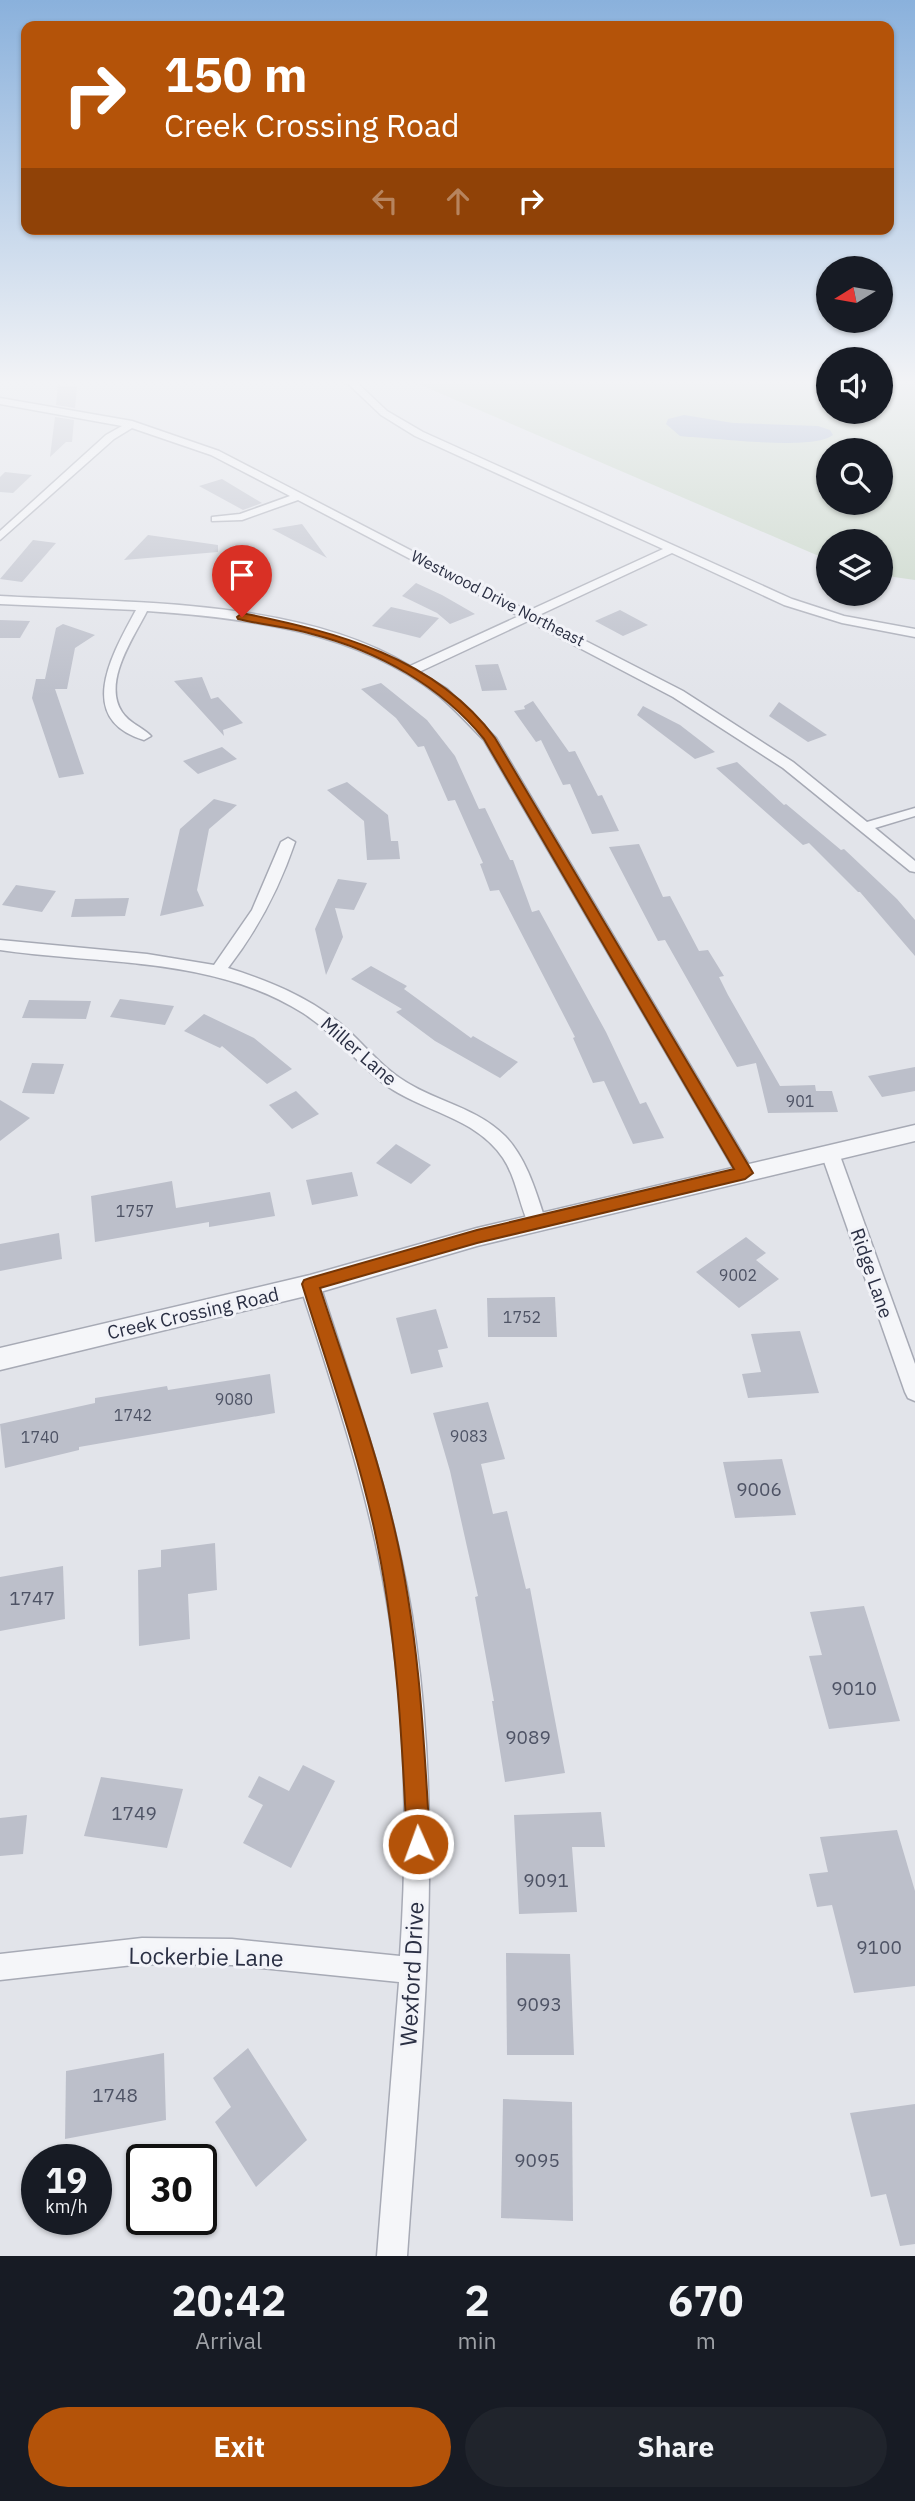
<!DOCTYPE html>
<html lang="en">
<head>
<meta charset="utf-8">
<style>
  :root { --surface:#171b24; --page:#20242c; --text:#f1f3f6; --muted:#9ea1a6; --accent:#b45309 }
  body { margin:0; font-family:"IBM Plex Sans",sans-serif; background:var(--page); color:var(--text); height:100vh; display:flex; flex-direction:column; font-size:26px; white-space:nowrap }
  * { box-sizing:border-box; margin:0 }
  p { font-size:23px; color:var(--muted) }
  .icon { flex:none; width:38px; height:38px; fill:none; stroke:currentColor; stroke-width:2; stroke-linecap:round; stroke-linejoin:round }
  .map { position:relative; height:2256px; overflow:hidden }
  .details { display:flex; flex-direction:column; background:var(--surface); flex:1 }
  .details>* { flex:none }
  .banner { position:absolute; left:21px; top:21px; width:873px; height:214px; border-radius:14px; box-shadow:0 2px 5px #0004; background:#b45309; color:#fff; overflow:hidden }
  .needle { width:46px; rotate:259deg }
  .tools { position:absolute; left:816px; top:256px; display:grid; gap:14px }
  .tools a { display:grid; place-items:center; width:77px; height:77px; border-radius:50%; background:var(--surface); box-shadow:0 2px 5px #0004; font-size:35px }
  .speed { position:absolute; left:21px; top:2144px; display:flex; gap:14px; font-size:35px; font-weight:700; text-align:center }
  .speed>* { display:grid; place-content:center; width:91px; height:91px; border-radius:50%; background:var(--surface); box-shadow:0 2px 5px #0004; line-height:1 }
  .speed small { font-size:18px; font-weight:400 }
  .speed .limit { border:4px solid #111; border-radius:10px; background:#fff; color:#111 }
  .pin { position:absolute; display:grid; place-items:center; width:60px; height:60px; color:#fff; margin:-72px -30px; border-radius:50% 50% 50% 0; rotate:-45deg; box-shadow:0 0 7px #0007 }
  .pin .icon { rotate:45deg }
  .me { position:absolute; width:77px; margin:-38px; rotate:358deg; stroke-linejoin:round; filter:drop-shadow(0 0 5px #0008) }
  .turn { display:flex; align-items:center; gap:24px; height:147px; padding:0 28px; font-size:32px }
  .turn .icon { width:91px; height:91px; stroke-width:2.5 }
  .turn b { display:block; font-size:49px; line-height:60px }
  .lanes { display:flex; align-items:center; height:66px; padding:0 28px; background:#0003; justify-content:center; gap:35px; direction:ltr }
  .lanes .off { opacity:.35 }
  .eta { display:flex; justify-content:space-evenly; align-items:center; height:119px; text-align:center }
  .eta b { font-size:42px; font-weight:800; line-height:49px }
  .action { display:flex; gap:14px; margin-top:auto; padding:14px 28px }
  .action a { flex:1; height:80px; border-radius:42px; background:var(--accent); color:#fff; font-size:28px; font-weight:800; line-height:80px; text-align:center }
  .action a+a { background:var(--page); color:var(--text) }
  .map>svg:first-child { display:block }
  .green { fill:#c5d4c3; fill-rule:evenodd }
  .water { fill:#9dadca }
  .building { fill:#bcbfca }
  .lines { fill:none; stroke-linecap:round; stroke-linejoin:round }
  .minor-casing { stroke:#a7aab5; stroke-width:3 }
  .tertiary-casing { stroke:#a7aab5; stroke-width:3 }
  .minor { fill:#f5f6f9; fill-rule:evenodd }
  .tertiary { fill:#f5f6f9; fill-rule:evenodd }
  .route { fill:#b45309; stroke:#753606; stroke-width:2 }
  .labels { text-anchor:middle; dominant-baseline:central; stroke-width:6; stroke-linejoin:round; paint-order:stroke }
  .far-street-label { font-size:16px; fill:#2a2f43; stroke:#f2f3f8 }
  .number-label { font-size:16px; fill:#4e5365 }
  .street-label { font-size:19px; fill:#2a2f43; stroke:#f2f3f8 }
  .near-number-label { font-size:19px; fill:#4e5365 }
  .near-street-label { font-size:23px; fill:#2a2f43; stroke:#f2f3f8 }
</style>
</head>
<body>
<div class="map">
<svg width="915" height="2256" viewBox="0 0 915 2256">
  <rect width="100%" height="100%" fill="#e2e4ea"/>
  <!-- green -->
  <path class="green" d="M407 379H828V411H880V379H915V580L880 575V541H828V560ZM828 450H880V502H828Z"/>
  <!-- water -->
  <path class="water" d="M684 415 733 423 818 426 830 430 833 435C813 451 717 438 689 437L680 436 666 424 668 419Z"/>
  <!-- building -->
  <g class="building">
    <polygon points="58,385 77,387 75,408 56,405"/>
    <polygon points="55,417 74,420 72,442 66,442 50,457"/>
    <polygon points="5,472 32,475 13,493 0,492 0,477"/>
    <polygon points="222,479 262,503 243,510 199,486"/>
    <polygon points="302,524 327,558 272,529"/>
    <polygon points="148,535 218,545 218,552 124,560"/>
    <polygon points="33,540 56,543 22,582 0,579"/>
    <polygon points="416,583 442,595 475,614 450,624 437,613 402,596"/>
    <polygon points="391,607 439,618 420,638 372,626"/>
    <polygon points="620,610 648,625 623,636 595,621"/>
    <polygon points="0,620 30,621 20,638 0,638"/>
    <polygon points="63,624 95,635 75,648 67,689 55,689 84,774 59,778 32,698 36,679 45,679 56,628"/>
    <polygon points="498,664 507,690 482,691 475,665"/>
    <polygon points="202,677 211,699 218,697 243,723 223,730 224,736 174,681"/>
    <polygon points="381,683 427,720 455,756 479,809 485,808 510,860 513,860 532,912 539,910 606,1032 640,1104 646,1102 664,1138 633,1144 604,1081 593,1083 573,1038 575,1037 499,890 490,891 480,864 483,863 455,800 448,801 424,746 418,747 396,718 361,689"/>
    <polygon points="533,701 569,752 575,751 598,796 602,795 619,831 592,834 570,784 563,785 541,740 536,742 514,711 525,709 524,706"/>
    <polygon points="779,702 827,735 808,742 769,716"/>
    <polygon points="643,706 680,725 715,752 695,759 637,715"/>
    <polygon points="222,747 237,759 198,774 183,761"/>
    <polygon points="737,762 784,805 786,804 841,850 844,849 897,899 915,920 915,956 860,892 858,892 809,843 803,845 716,768"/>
    <polygon points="347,782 388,815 391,841 398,841 400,859 367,860 364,821 327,790"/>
    <polygon points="214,799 237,805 209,829 197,890 204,906 160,916 180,829"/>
    <polygon points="639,844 663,897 670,896 699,951 708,950 724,976 719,977 728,995 780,1086 815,1085 816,1091 832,1091 838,1112 768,1113 756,1063 737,1067 665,940 658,941 609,847"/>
    <polygon points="338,879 367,883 354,910 335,908 343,937 326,975 315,929"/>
    <polygon points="16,885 56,891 42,912 2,905"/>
    <polygon points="129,898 125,916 71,917 75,899"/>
    <polygon points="371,966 407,986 404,989 471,1038 473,1036 518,1062 500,1078 435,1041 396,1012 402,1009 351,979"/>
    <polygon points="120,999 174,1006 165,1025 110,1017"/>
    <polygon points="29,1000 91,1001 86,1019 22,1018"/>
    <polygon points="204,1014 254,1038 292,1069 267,1084 222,1046 220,1048 184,1031"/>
    <polygon points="32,1063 64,1064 54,1094 22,1093"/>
    <polygon points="915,1067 915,1091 882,1097 868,1076"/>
    <polygon points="296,1091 319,1114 292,1129 269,1105"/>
    <polygon points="0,1100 30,1118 0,1141"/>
    <polygon points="396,1144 431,1165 411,1184 376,1163"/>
    <polygon points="352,1172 358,1196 312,1205 306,1180"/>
    <polygon points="172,1181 176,1208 270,1192 275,1216 209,1227 209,1222 95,1242 91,1196"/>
    <polygon points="59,1233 62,1259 0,1271 0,1244"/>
    <polygon points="746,1237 766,1253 756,1260 779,1279 739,1308 696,1272"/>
    <polygon points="555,1297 557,1337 488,1337 487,1298"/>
    <polygon points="436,1309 448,1348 438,1350 443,1367 411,1374 396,1318"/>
    <polygon points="800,1331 819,1393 748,1398 742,1374 761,1372 751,1334"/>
    <polygon points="270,1374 275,1413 79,1447 79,1450 5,1468 0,1424 95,1403 95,1398 167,1386 168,1390"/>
    <polygon points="488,1402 505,1459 481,1464 493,1514 507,1511 526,1589 530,1588 565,1773 505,1782 492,1701 494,1701 475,1597 478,1596 450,1471 433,1413"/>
    <polygon points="782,1459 796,1515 735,1518 723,1462"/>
    <polygon points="215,1543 217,1590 188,1594 190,1639 139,1646 138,1570 161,1567 161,1550"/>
    <polygon points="63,1566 65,1619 0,1631 0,1577"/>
    <polygon points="864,1606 900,1721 829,1729 809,1656 822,1655 810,1612"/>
    <polygon points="303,1765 335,1781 291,1868 243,1843 263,1805 248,1797 259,1776 289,1791"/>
    <polygon points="101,1777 183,1789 167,1848 84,1836"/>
    <polygon points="601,1812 605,1847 572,1847 577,1912 519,1914 514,1815"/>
    <polygon points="27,1815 23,1854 0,1856 0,1818"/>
    <polygon points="897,1830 915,1891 915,1986 854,1993 832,1905 817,1907 809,1874 828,1872 820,1837"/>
    <polygon points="506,1953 570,1954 574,2055 507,2055"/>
    <polygon points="248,2048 307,2140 256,2187 215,2122 231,2107 213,2078"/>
    <polygon points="164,2053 166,2120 65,2139 66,2071"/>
    <polygon points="503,2099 572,2102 573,2221 501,2218"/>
    <polygon points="915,2104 915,2244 900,2246 886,2194 871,2197 850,2113"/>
  </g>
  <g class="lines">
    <!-- minor casing -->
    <g class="minor-casing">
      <g id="minor">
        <path d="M343 379H353L387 411 423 432 792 599 844 616 915 629V637L842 623 784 605 672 553 537 616 683 691 793 762 867 822 915 808V816L875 828 915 861V872L910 871 783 768 673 697 528 621 419 672 447 689 496 738 751 1168 754 1173 751 1178H739L484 740C469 725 454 708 438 695 356 631 247 618 147 611 134 637 102 682 122 712 129 723 142 727 151 736L144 740C73 719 114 651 136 610L0 604V596C127 603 299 598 410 666L519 616 298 500 242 520 212 521V517L240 514 290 496 211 455 132 428 114 439 0 540V531L106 435 122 426 0 404V398L132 421 219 451 528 611 663 549 415 436 381 415Z"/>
        <path d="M288 838 295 842C279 889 258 929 228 968 269 981 309 997 342 1025 364 1044 381 1067 406 1082 438 1102 477 1108 505 1136 527 1159 536 1192 546 1222L544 1227H530C519 1205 517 1179 503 1158 475 1116 421 1112 383 1083 355 1061 334 1033 303 1013 212 956 102 965 0 950V940L147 954 214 965 252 910 281 842Z"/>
        <polygon points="830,1147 836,1148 839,1153 915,1364 915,1401 908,1398 905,1392 821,1153 824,1148"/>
        <path d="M310 1277 317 1280 320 1285C358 1402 400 1520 416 1643 444 1846 421 2052 407 2256H377L399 1982 232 1965 142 1964 0 1980V1954L142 1938 232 1939 400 1956C408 1837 407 1714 386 1596 368 1490 333 1387 300 1285L303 1280Z"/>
      </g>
    </g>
    <!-- tertiary casing -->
    <g class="tertiary-casing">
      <polygon id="tertiary" points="915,1125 915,1141 477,1246 310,1295 0,1370 0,1348 310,1275 477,1228"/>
    </g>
    <!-- minor -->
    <use href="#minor" class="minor"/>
    <!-- tertiary -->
    <use href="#tertiary" class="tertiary"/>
  </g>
  <!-- sky -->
  <linearGradient id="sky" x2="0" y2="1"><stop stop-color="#8ab1dc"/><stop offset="0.55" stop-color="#f2f3f6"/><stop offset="1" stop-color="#f2f3f6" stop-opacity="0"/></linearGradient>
  <rect width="915" height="695" fill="url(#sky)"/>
  <!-- route -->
  <path class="route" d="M242 613C336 632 435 657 495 738L753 1173 745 1179 477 1243 320 1288C346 1368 375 1446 394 1527 419 1632 424 1737 430 1844L426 1852 418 1855 410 1852 407 1844C402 1738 397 1633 374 1528 356 1446 327 1365 302 1284L304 1280 310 1278 477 1230 734 1169 484 739C441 686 378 651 312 634 288 627 263 625 238 619L237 617Z"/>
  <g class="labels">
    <!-- far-street labels -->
    <g class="far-street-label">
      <text transform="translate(498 598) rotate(27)">Westwood Drive Northeast</text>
    </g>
    <!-- number labels -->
    <g class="number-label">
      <text x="800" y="1101">901</text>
      <text x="135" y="1211">1757</text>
      <text x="738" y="1275">9002</text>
      <text x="522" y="1317">1752</text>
      <text x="234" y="1399">9080</text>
      <text x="133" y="1415">1742</text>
      <text x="469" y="1436">9083</text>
      <text x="40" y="1437">1740</text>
    </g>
    <!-- street labels -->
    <g class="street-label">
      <text transform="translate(359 1051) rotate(41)">Miller Lane</text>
      <text transform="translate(872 1273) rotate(71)">Ridge Lane</text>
      <text transform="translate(193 1313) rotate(-13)">Creek Crossing Road</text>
    </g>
    <!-- near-number labels -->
    <g class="near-number-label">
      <text x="759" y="1489">9006</text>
      <text x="32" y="1598">1747</text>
      <text x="854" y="1688">9010</text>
      <text x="528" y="1737">9089</text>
      <text x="134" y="1813">1749</text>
      <text x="546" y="1880">9091</text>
      <text x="879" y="1947">9100</text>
      <text x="539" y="2004">9093</text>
      <text x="115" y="2095">1748</text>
      <text x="537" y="2160">9095</text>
    </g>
    <!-- near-street labels -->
    <g class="near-street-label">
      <text transform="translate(206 1956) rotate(1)">Lockerbie Lane</text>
      <text transform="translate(411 1974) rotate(-87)">Wexford Drive</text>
    </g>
  </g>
</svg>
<div class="tools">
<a><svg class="needle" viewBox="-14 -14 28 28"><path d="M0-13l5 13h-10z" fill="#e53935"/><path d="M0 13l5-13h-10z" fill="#9ea1a6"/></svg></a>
<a><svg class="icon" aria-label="sound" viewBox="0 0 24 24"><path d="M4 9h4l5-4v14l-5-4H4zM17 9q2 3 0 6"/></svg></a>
<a><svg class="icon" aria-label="search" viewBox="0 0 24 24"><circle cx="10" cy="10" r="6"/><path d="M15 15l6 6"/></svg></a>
<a><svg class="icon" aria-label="layers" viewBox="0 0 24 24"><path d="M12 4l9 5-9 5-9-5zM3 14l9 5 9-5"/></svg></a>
</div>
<div class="speed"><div>19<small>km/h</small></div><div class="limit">30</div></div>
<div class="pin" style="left:242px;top:617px;background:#d93025"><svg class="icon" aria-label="arrive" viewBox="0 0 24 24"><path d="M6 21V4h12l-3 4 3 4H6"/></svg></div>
<svg class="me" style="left:418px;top:1844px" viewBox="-20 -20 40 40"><circle r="17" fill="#b45309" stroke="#fff" stroke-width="3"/><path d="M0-11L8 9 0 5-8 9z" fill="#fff"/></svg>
<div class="banner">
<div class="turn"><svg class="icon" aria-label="right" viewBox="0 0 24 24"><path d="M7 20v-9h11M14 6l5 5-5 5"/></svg><div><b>150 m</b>Creek Crossing Road</div></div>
<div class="lanes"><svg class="icon off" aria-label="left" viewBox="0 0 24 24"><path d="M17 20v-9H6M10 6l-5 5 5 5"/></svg><svg class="icon off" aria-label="ahead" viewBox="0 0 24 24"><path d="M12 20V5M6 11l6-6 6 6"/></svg><svg class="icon" aria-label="right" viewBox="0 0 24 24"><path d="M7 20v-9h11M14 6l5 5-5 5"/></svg></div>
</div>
</div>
<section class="details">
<div class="eta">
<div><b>20:42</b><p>Arrival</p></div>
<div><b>2</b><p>min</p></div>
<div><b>670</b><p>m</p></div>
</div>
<div class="action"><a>Exit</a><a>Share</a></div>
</section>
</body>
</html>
